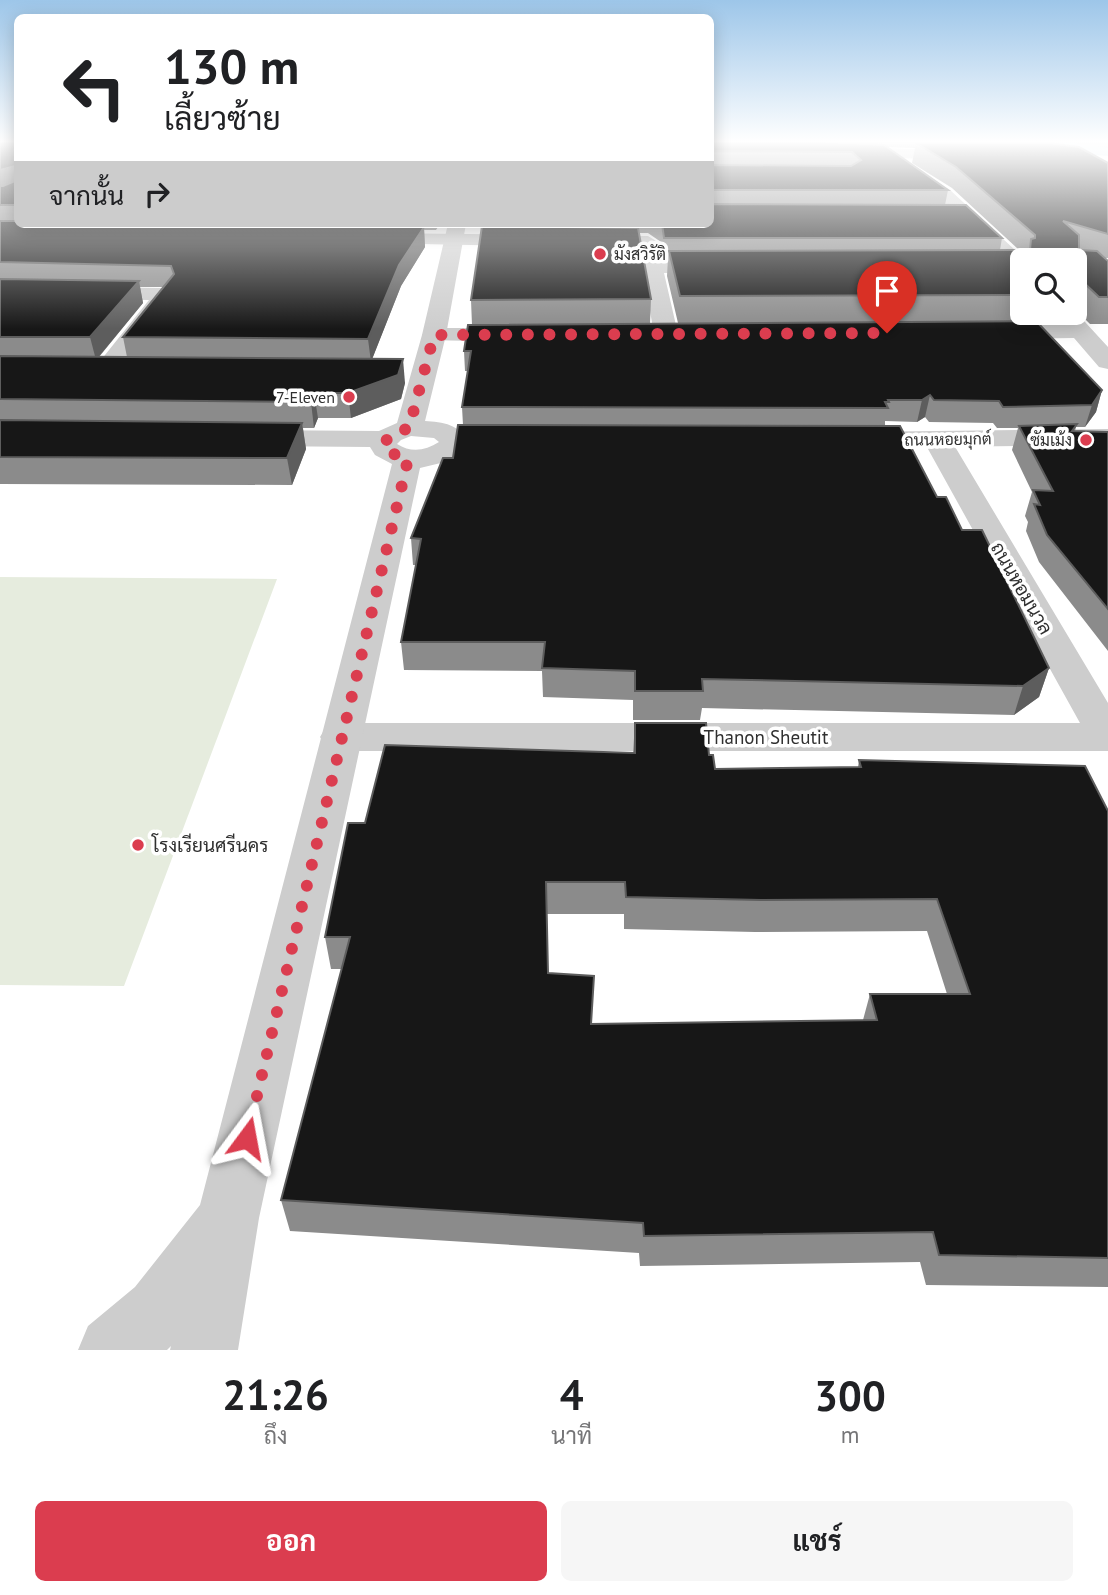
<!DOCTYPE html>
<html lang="th">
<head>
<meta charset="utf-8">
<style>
  :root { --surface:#fff; --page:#f6f6f6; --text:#202124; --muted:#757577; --accent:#db3d4f }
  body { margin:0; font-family:"PT Sans",Sarabun,sans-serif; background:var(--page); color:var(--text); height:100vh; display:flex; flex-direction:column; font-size:26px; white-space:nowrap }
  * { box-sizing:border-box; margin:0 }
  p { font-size:23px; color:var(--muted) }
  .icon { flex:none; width:38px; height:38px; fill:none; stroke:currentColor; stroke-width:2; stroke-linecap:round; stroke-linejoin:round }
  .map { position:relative; height:1350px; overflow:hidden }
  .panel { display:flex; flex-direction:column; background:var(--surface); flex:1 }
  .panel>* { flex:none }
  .banner { position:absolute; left:14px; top:14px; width:700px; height:214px; border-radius:10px; box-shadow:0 4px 18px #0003; background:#fff; color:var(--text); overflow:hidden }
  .controls { position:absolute; left:1010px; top:248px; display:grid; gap:14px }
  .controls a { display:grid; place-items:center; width:77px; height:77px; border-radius:10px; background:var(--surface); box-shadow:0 4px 18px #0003; font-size:35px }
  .pin { position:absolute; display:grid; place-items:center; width:60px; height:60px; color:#fff; margin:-72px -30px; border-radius:50% 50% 50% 0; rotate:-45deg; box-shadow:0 0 7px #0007 }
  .pin .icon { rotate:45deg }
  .me { position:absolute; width:77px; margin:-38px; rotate:13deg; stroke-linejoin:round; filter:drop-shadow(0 0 5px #0008) }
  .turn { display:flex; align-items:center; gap:24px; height:147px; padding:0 35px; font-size:32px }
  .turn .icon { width:91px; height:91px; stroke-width:2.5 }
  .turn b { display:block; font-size:49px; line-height:60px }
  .then { display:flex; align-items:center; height:66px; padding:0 35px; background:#0003; gap:14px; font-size:26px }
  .eta { display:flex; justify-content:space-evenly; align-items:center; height:119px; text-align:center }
  .eta b { font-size:42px; font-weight:700; line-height:49px }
  .button { display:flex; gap:14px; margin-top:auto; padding:14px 35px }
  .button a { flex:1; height:80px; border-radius:10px; background:var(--accent); color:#fff; font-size:28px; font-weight:700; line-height:80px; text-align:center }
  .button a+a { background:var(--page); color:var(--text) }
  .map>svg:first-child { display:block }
  .green { fill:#e6ecde }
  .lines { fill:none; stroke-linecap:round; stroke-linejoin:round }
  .canal { fill:#cce0ea; fill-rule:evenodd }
  .minor { fill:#cdcdcd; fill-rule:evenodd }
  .tertiary { fill:#cdcdcd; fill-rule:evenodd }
  .wall { fill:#8b8b8b; fill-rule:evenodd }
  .shaded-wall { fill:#5d5d5d }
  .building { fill:#171717; stroke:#5d5d5d; stroke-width:2; fill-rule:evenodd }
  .route { stroke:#db3d4f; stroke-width:12; stroke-dasharray:0 21.6 }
  .poi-dot { fill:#db3d4f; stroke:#fff; stroke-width:2.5 }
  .labels { text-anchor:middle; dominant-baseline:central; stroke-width:7; stroke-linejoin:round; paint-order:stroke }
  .far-poi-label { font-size:16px; fill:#303030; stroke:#fff; text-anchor:end }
  .far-street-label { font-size:16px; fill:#303030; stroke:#fff }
  .street-label { font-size:19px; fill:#303030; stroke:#fff }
  .poi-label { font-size:19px; fill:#303030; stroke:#fff; text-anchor:start }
</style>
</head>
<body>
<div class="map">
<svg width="1108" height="1350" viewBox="0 0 1108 1350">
  <rect width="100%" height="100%" fill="#fff"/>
  <!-- green -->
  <polygon class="green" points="0,577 277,579 124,986 0,985"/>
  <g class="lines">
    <!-- canal -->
    <polygon class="canal" points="962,140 1061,140 1108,144 1108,156 972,146"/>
    <!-- minor -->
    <g class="minor">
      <polygon points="1070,140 1108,140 1108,148 1077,144"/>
      <polygon points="845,147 966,151 974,156 966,161 840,155 837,152"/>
      <polygon points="905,161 950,190 1027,261 1022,261 1022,273 1015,271 938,198 899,169 897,166"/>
      <polygon points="373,233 648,236 658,242 661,261 719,261 726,263 729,267 726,271 719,273 664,273 678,334 674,339 658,339 654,334 639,248 366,243 363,239 366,235"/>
      <polygon points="0,286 165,288 173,289 176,294 114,375 105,377 96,375 93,370 149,300 0,298"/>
      <polygon points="1074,310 1108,347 1108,369 1099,367 1074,338 995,339 987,337 983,332 987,327 995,325 1063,324 1054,313 1074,313"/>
      <polygon points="434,328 518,328 526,330 530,335 526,340 518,342 426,340 422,335 426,330"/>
      <polygon points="937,432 947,434 951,440 1108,703 1108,751 341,751 326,747 320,737 326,727 341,723 1080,723 923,440 927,434"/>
    </g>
    <!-- tertiary -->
    <g class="tertiary">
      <path d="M448 224H466L446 335 425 421C442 422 462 424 467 444L449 461 420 468 259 1218 238 1350H170L171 1346 167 1350H78L88 1326 135 1287 200 1205 392 464 375 455 370 447 251 446 241 444 237 438 241 432 251 430 379 431 397 423 422 335ZM411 436 434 438 439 442C425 451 411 453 397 444L401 440Z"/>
      <polygon points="1108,429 1108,445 853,448 843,446 839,440 843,434 853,432"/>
    </g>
  </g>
  <!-- wall -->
  <g class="wall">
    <path d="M0 140H18V224H440L436 230H424L425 247 401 286 372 359 405 383 401 399 351 418H318L314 428H303L306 449 292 485 0 484ZM140 287H163L123 337 127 357H99L143 303Z"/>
    <path d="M710 140H1044L1043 143 1108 163V258H1105L1108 261V324H1090L1074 308V261H1022V313H1059L1057 321 1036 322 1102 390 1096 412 1085 427H1076L1075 431 1108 432V651L1039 562 1026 531 1028 522 1025 516 1032 492 1012 450 1018 428H997L993 423 929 422 925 417 917 422 885 421V426L962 530 1049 668 1039 697 1014 715 702 708 700 720H633V700L543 697 542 671 404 670 401 642 416 565H413L411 538 453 458 463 425 462 407 468 371H465L464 351 472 325 471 300 485 224H710ZM887 147 915 148 912 163 952 188 1019 250H1000L1002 238 945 205 948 190ZM639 233H648L661 242 663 258H668L667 276 678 323 650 324 651 299Z"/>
    <path d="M635 723 709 755 715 769 858 767 859 760 1108 811V1287L926 1285 920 1262 640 1266 639 1253 290 1231 281 1200 342 969H331L325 937 365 823 633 753ZM547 914H624V929L755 932 927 931 947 994H870L863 1020 592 1024 548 973Z"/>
  </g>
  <!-- shaded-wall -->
  <g class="shaded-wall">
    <polygon points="15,166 18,184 0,189 0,170"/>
    <polygon points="424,227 425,247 401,286 371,362 368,339 399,265"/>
    <polygon points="139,281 143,303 96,360 90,337"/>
    <polygon points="1082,281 1074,306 1074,300 1079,284"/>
    <polygon points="403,359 405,383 401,399 351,418 348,393"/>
    <polygon points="1102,390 1096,412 1085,427 1092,405"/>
    <polygon points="314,393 318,418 314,428 311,402"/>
    <polygon points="930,395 925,417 917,422 922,400"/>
    <polygon points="302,423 306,449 292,485 287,458"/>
    <polygon points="1049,668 1039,697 1014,715 1023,686"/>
  </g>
  <!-- building -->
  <g class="building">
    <polygon points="0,140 18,140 18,205 0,205 0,186 3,186 15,181 15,166 0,170"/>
    <polygon points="710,140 805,140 884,145 948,190 712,190 710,191 710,165 851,166 861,160 852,152 711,151 710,155"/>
    <polygon points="916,143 1050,143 1079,147 1108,163 1108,234 1063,221 1079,235 1079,250 1097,251 1108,261 1108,297 1099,297 1082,281 1079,284 1074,284 1074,261 1022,261 1022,295 680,296 669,251 1030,250 1031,239 1035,238 1035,235 956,167"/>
    <polygon points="710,204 966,205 1002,238 664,238 662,224 710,224"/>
    <polygon points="0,221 18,221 18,224 191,224 424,227 399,265 368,339 123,337 174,274 171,266 0,262"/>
    <polygon points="482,226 638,228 651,299 471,300"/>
    <polygon points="0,279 139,281 90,337 0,337"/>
    <polygon points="1036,321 1102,390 1092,405 1003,407 999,401 934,400 930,395 922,400 888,400 889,402 885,402 888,408 462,407 471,351 464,351 468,325"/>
    <polygon points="0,356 403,359 398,375 348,393 314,393 311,402 0,399"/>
    <polygon points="0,420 302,423 287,458 0,457"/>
    <polygon points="1077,424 1072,431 1108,432 1108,609 1047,535 1034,504 1040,505 1033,490 1053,491 1019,426"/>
    <polygon points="458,425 900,426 937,497 946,497 962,530 982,530 1049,668 1023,686 702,679 703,691 635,691 635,671 542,668 545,642 401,642 421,539 411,538 443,458 453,458"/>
    <path d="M635 723H706L709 755H713L715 769 861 767 859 760 1085 766 1108 811V1258L939 1255 933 1232 644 1236 643 1223 281 1200 350 937H325L348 823H365L385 745 635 753ZM546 882H625L626 897 761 900 937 899 970 994H870L877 1020 591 1024 594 976 548 973Z"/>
  </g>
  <!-- sky -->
  <linearGradient id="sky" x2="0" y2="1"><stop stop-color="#9dc6e9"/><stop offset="0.43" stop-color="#fff"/><stop offset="1" stop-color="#fff" stop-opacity="0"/></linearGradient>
  <rect width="1108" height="329" fill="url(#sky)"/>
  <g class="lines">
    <!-- route -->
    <polyline class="route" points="247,1138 406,468 408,458 390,453 383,444 391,435 409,428 434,335 887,333"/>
  </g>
  <!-- markers -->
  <g class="poi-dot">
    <circle cx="600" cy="254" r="7"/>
    <circle cx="349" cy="397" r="7"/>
    <circle cx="1086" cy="440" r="7"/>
    <circle cx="138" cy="845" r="7"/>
  </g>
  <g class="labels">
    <!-- far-poi labels -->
    <g class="far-poi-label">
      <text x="614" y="254" text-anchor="start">มังสวิรัติ</text>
      <text x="335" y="397">7-Eleven</text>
      <text x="1072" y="440">ซัมเม้ง</text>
    </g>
    <!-- far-street labels -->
    <g class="far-street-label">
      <text transform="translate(948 439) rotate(-1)">ถนนหอยมุกต์</text>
    </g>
    <!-- street labels -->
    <g class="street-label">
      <text transform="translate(1022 588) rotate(60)">ถนนหอมนวล</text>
      <text x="766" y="737">Thanon Sheutit</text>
    </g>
    <!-- poi labels -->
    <g class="poi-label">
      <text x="152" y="845">โรงเรียนศรีนคร</text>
    </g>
  </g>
</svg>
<div class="controls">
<a><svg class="icon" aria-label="search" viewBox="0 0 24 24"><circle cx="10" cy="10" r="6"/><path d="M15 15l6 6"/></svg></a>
</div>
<div class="pin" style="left:887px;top:333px;background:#d93025"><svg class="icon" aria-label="arrive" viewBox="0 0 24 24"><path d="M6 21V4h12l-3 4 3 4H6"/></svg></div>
<svg class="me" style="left:247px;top:1138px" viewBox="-20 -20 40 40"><path d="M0-17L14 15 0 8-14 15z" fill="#db3d4f" stroke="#fff" stroke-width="4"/></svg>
<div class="banner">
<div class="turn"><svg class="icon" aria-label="left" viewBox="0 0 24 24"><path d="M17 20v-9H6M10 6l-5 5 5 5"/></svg><div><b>130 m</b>เลี้ยวซ้าย</div></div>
<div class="then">จากนั้น<svg class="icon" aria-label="right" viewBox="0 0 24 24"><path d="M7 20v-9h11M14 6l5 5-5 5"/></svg></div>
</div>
</div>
<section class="panel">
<div class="eta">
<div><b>21:26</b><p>ถึง</p></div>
<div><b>4</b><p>นาที</p></div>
<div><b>300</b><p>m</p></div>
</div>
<div class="button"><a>ออก</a><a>แชร์</a></div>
</section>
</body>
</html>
